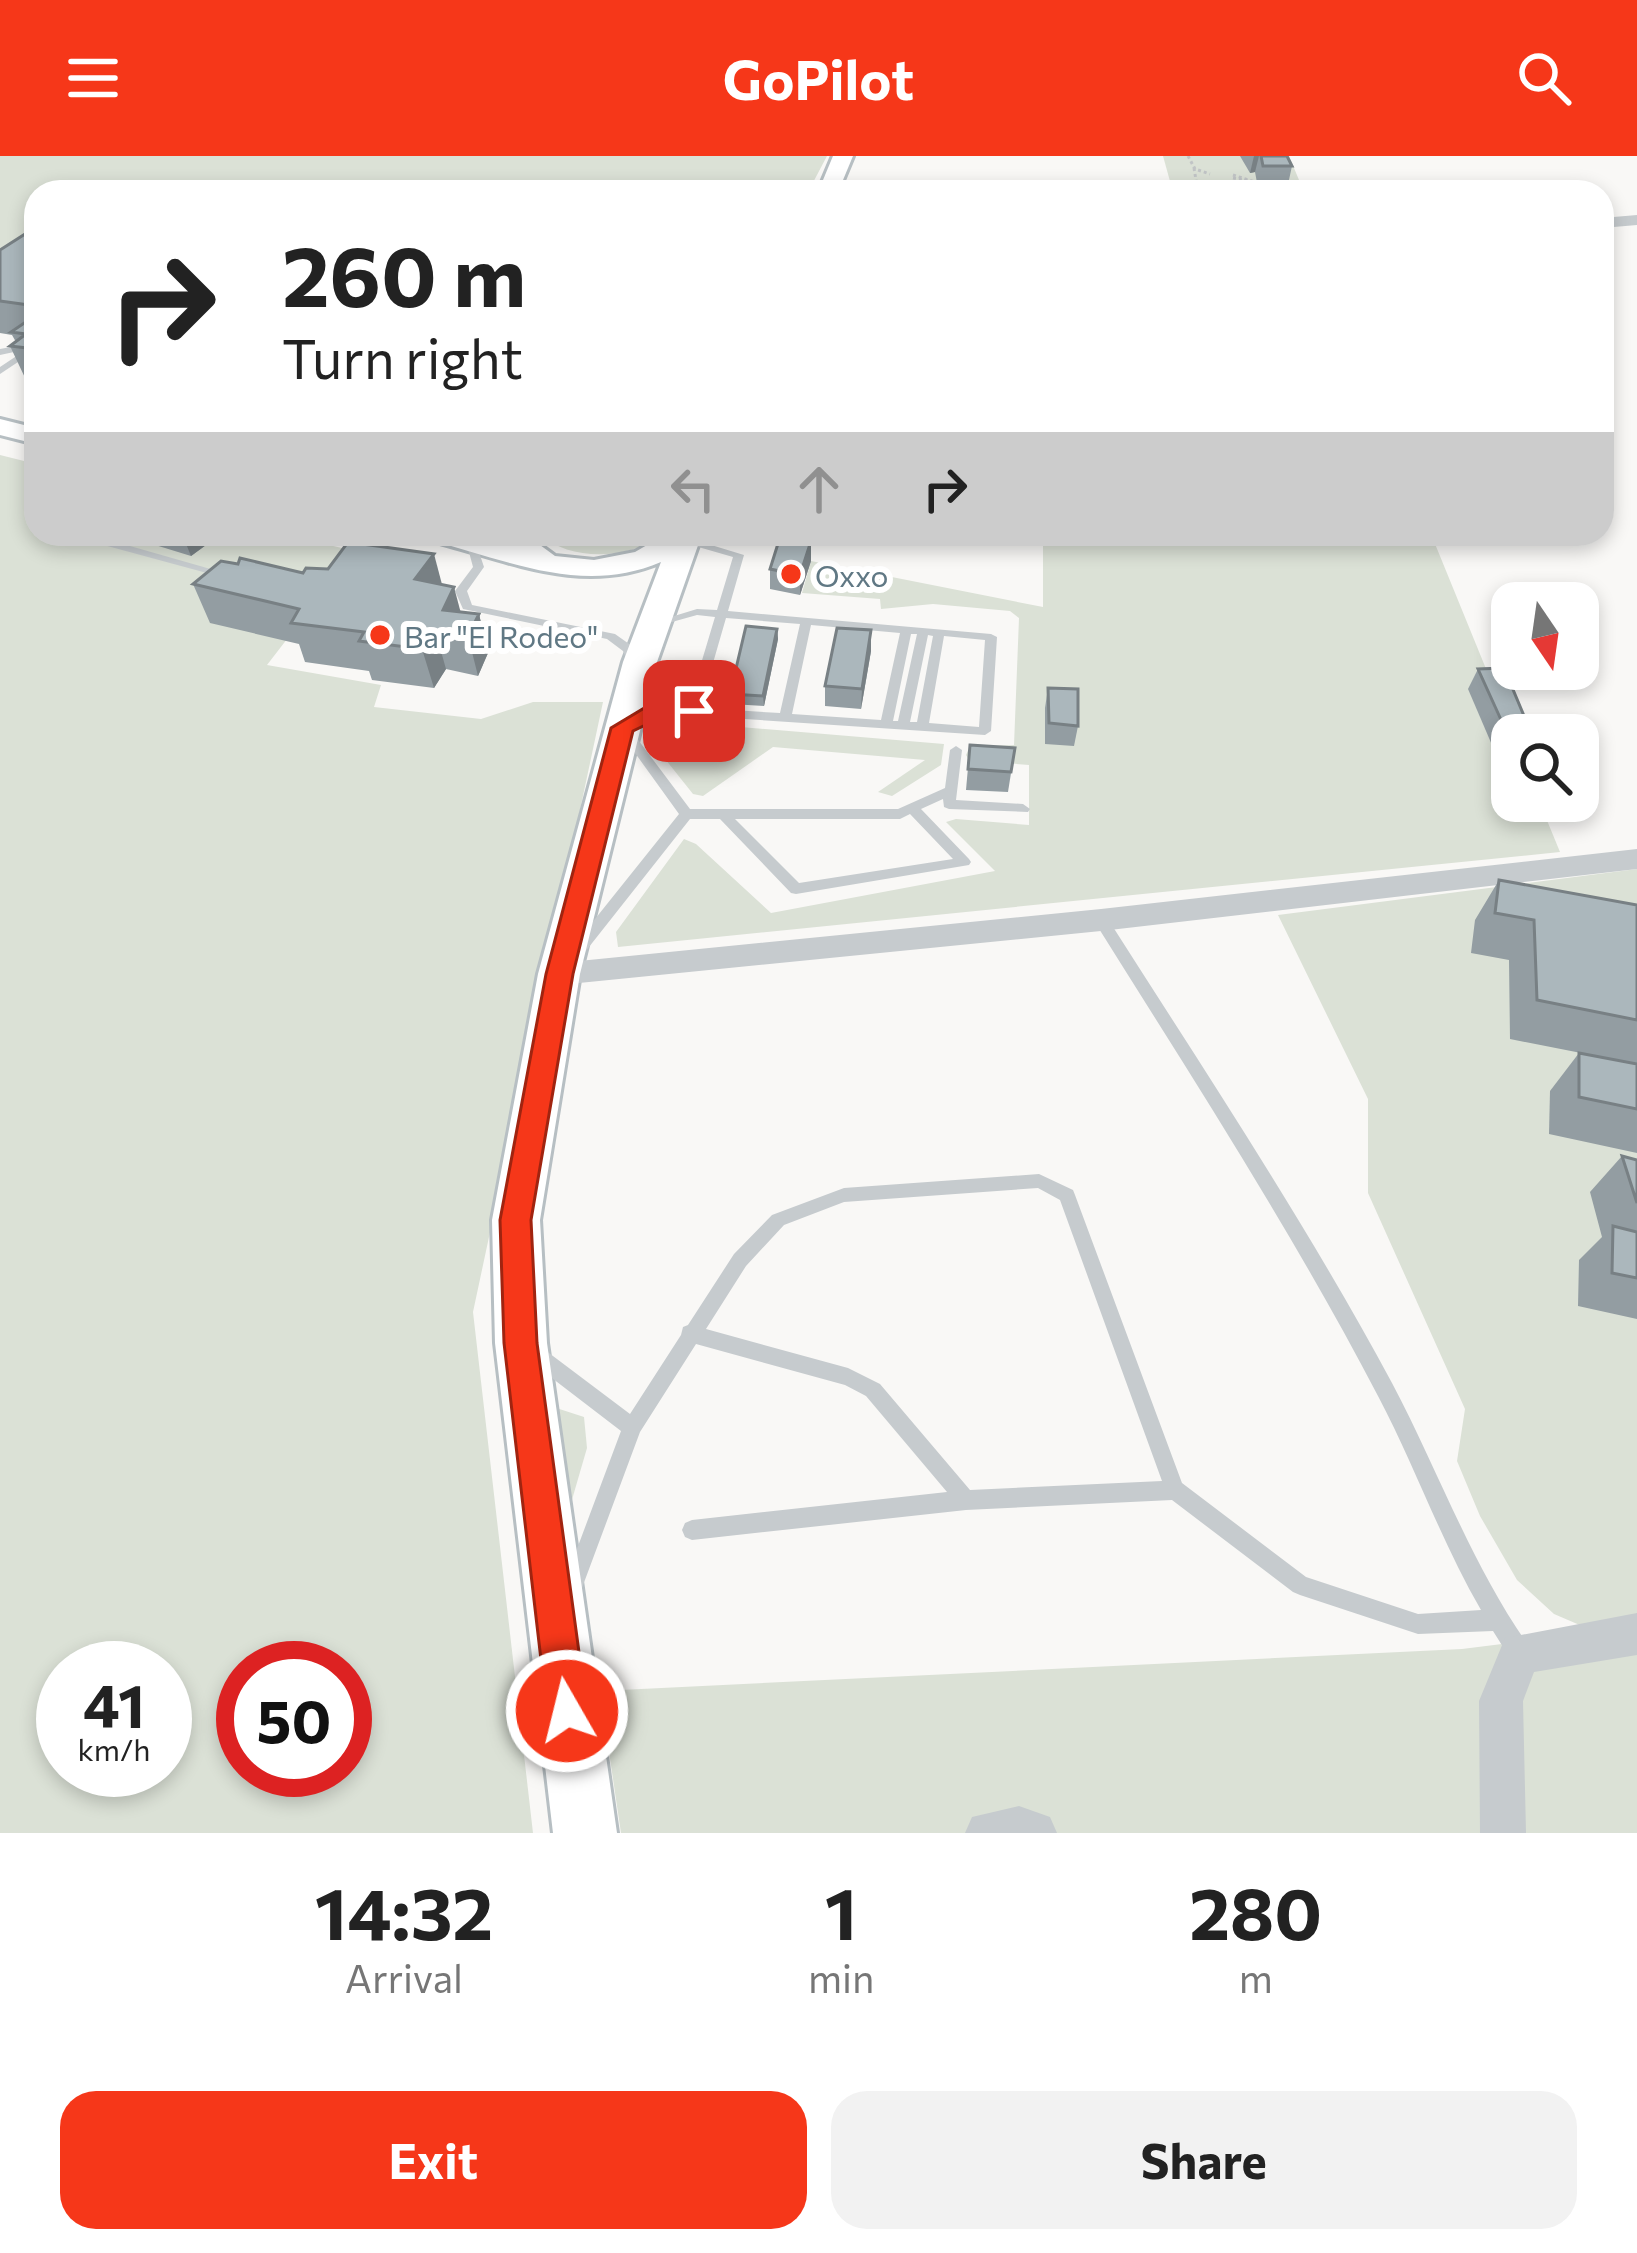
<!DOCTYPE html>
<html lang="en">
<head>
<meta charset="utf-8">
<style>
  :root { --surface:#fff; --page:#f2f2f2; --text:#222; --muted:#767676; --accent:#f63719 }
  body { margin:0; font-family:Commissioner,sans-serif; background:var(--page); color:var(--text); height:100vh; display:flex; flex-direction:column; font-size:45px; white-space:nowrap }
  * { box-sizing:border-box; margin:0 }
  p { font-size:39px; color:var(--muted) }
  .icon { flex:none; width:66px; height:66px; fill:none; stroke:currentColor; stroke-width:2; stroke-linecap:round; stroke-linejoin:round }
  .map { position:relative; height:1677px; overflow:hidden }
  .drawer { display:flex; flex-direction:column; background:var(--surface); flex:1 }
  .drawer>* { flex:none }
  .top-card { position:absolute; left:24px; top:24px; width:1590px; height:366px; border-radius:36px; box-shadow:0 6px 18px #0003; background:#fff; color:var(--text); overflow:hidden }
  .needle { width:78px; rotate:167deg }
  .fabs { position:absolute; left:1491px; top:426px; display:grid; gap:24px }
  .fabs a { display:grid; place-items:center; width:108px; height:108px; border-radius:24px; background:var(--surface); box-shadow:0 6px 18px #0003; font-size:60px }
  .speed { position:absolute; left:36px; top:1485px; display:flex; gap:24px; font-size:60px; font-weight:700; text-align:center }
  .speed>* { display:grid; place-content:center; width:156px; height:156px; border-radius:50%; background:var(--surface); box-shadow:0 6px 18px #0003; line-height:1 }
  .speed small { font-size:30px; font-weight:400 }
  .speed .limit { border:18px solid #d22; background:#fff; color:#111 }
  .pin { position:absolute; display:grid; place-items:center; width:102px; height:102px; color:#fff; margin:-51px; border-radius:24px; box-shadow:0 6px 18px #0006 }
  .me { position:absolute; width:132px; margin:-66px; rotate:352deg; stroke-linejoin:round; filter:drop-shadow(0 0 9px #0008) }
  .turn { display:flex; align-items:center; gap:42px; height:252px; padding:0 60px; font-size:54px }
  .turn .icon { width:156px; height:156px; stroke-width:2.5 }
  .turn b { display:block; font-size:84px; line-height:102px }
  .lanes { display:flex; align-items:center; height:114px; padding:0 60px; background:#0003; justify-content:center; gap:60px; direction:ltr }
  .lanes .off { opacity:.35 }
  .eta { display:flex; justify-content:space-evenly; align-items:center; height:204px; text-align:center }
  .eta b { font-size:72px; font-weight:700; line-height:84px }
  .action { display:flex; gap:24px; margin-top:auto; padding:24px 60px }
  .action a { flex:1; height:138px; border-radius:36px; background:var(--accent); color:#fff; font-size:48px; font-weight:700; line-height:138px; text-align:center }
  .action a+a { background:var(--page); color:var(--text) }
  header { display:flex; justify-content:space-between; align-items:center; height:156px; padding:0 60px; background:var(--accent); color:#fff; font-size:54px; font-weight:700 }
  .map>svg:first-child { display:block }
  .green { fill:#dbe1d6; fill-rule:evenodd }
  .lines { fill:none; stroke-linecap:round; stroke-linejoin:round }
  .secondary-casing { stroke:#b7bfc3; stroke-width:6 }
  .path { stroke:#c1c4c6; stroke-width:3; stroke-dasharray:3 3; stroke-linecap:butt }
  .lane { fill:#c6cbce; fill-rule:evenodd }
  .street { fill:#c6cbce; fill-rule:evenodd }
  .secondary { fill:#fff; fill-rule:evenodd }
  .wall { fill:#939da2 }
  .shaded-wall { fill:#788084 }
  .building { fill:#abb7bc; stroke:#788084; stroke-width:3 }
  .route { fill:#f63719; stroke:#a02410; stroke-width:3 }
  .poi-dot { fill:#f63719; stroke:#fff; stroke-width:4.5 }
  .labels { text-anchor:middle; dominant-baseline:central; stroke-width:12; stroke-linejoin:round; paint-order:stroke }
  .far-poi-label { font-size:30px; fill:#607884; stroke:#fff; text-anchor:start }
</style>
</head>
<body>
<header><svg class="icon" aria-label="menu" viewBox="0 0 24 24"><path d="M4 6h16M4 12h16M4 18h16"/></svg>GoPilot<svg class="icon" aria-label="search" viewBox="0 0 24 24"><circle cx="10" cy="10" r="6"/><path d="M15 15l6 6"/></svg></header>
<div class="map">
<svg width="1637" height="1677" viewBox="0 0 1637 1677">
  <rect width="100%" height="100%" fill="#f9f8f6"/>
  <!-- green -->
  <g class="green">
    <polygon points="0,0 827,0 808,36 36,36 36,106 0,129"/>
    <polygon points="1163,0 1289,0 1304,36 1173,36"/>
    <path d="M0 299 36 308V378H281L355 395 267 509 381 529 374 551 481 563 533 546H603L473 1156 533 1677H0ZM63 1512H165V1614H63ZM243 1512H345V1614H243Z"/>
    <path d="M540 378H664C632 403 571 407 540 378Z"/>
    <polygon points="1043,378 1431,378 1513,579 1512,645 1539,645 1560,696 618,791 616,776 684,683 696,688 771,757 995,715 946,666 956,663 1029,669 1029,609 969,604 966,599 970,590 1014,589 1019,462 1010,455 933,448 881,453 880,443 802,437 811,405 1043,451"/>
    <polygon points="658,564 944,588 941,609 892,640 878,636 925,604 773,591 703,640 693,638 638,569"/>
    <polygon points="1637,713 1637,1677 621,1677 600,1535 1462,1493 1596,1476 1554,1458 1517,1424 1480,1360 1457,1305 1465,1253 1368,1037 1368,943 1278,759"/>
    <polygon points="544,1248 584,1261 587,1292 560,1385"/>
  </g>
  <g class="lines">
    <!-- secondary casing -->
    <g class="secondary-casing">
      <g id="secondary">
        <polygon points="833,0 853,0 838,36 818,36"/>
        <polygon points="0,263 36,272 36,288 0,279"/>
        <path d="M425 378H475L498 384 494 378H525L555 400 594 404 635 396 666 378H702L657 506 580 818 540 1064 547 1187 617 1677H553L495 1187 492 1064 538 818 623 506 661 406C582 440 508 404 429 384Z"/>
      </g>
    </g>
    <!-- path -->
    <g class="path">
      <polyline points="1188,0 1195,13 1210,18"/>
      <polyline points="1194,12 1198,36"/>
      <polyline points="1233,19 1258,27"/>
      <polyline points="1233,22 1257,27"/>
      <polyline points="1240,36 1257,30"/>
      <polyline points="568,388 580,378"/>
    </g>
    <!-- lane -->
    <g class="lane">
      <polygon points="36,187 36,194 0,218 0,211 18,199 14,196 0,199 0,193 16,190 24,194"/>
      <polygon points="98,378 108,378 109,384 235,420 229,423 100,388"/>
      <path d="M685 381 744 399 728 455 991 478 997 481 991 575 985 579 670 558 649 561 630 573 690 653H898L945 632 950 594 956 590 962 594 956 644 1023 648 1030 653 1028 656 949 653 944 651 943 643 921 653 969 703 971 706 969 709 796 738 791 737 720 663H690L585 796H575L573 792 575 788 679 658 617 572C638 554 660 549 688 551L715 461 697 459 654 471 648 468 697 453 717 454 733 401 681 386 680 384ZM726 462 800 468 780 557 700 552ZM811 469 900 477 881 564 792 558ZM911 478H917L898 565H893ZM928 479 933 480 917 566H910ZM944 480 985 484 979 571 929 567ZM910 658 953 703 799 727 735 663H900Z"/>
      <polygon points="464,383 478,393 484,411 467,435 472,449 615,478 632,490 640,508 638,511 630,511 623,495 607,483 463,453 455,435 473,411 469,396 459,386"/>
      <path d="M1101 759 1106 760C1204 914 1306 1067 1392 1227 1438 1314 1470 1405 1526 1486L1529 1494 1526 1502 1518 1505 1510 1502 1493 1475 1418 1478 1300 1439 1293 1436 1172 1344 966 1354 692 1384 685 1381 682 1374 685 1367 692 1364 947 1336 866 1240 845 1229 696 1188 640 1276 579 1440 572 1443 565 1440 562 1433 621 1275 531 1206 529 1200 531 1194 538 1191 545 1194 630 1258 681 1179 683 1171 688 1169 734 1098 772 1059 844 1032 1039 1018 1073 1034 1075 1039 1182 1327 1306 1421 1418 1458 1481 1454C1441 1385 1415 1310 1378 1240 1293 1077 1193 923 1096 768L1094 764 1096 760ZM1038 1032 1060 1044 1162 1325 970 1334 880 1228 848 1212 706 1173 746 1110 784 1069 844 1046Z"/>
    </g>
    <!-- street -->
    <g class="street">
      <polygon points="1637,59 1637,69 1602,72 1602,62"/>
      <polygon points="1637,693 1637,713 1101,775 559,829 549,826 544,818 549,810 559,807 1101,753"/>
      <polygon points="1637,1457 1637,1499 1534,1516 1523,1545 1526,1677 1480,1677 1479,1545 1505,1482"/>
      <polygon points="1019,1650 1050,1661 1057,1677 965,1677 972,1661"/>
    </g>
    <!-- secondary -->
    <use href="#secondary" class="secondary"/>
  </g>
  <!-- wall -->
  <g class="wall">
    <polygon points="1240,0 1287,0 1292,10 1287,33 1258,32 1255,16 1250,17"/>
    <polygon points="36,71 36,227 27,226 10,190 16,186 12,179 0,177 0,94"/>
    <polygon points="147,378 221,378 191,400 152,388"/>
    <polygon points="811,405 800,439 770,433 770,413"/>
    <polygon points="238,408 303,417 442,428 461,456 479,458 488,497 478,520 446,513 434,532 372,524 369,515 305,506 299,488 210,467 193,428"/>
    <polygon points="777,473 778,483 764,550 731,548 730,538"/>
    <polygon points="871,474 871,495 861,553 825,550 825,530"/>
    <polygon points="1478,513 1512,579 1512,618 1504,617 1468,533"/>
    <polygon points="1048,532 1078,570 1074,590 1045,588 1045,552"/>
    <polygon points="970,589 1015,592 1008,636 966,634"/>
    <polygon points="1499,724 1637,749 1637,908 1510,883 1509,804 1471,797 1475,764"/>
    <polygon points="1579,897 1637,908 1637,997 1549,978 1550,935"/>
    <polygon points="1622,1000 1637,1004 1637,1163 1578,1150 1579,1104 1602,1081 1590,1036"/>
  </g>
  <!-- shaded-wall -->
  <g class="shaded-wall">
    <polygon points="1254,0 1259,0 1255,16 1250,17"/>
    <polygon points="182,378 221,378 191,400"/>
    <polygon points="811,385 811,405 800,439 800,419"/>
    <polygon points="434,398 444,436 415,423"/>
    <polygon points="454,431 464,469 443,454"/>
    <polygon points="479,458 488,497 478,520 468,480"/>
    <polygon points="777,473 778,483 764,550 763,540"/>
    <polygon points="435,474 446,513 434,532 422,493"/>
    <polygon points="871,474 871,495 861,553 862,533"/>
  </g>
  <!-- building -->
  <g class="building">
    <polygon points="1261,0 1287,0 1292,10 1263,10"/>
    <polygon points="99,32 138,36 92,36"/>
    <polygon points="36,71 36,150 0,145 0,94"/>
    <polygon points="36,159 36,193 10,190 26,178 11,176"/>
    <polygon points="781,378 811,385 800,419 770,413"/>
    <polygon points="348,386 434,398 415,423 454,431 443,454 479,458 468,480 435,474 422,493 359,485 364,476 291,467 299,453 193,428 221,405 238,408 240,402 303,417 306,412 328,413"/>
    <polygon points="746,470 777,473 763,540 730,538"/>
    <polygon points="837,472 871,474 862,533 825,530"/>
    <polygon points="1504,512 1532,579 1512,579 1512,588 1478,513"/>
    <polygon points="1048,532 1078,533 1078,570 1049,567"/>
    <polygon points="970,589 1015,592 1011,616 968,613"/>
    <polygon points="1499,724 1637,749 1637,864 1537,844 1534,764 1495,757"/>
    <polygon points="1579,897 1637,908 1637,953 1579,941"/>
    <polygon points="1622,1000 1637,1004 1637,1047"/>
    <polygon points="1613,1070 1637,1076 1637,1122 1612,1117"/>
  </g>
  <!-- route -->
  <polygon class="route" points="694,548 705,555 702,560 658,563 633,575 573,818 531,1064 537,1187 587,1555 581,1569 567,1574 553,1569 547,1555 504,1187 500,1064 546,818 611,572 646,551"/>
  <!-- markers -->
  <g class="poi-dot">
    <circle cx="791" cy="418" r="12"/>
    <circle cx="380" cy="479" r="12"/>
  </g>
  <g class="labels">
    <!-- far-poi labels -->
    <g class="far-poi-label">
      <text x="815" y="418">Oxxo</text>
      <text x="404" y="479">Bar "El Rodeo"</text>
    </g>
  </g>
</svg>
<div class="fabs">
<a><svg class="needle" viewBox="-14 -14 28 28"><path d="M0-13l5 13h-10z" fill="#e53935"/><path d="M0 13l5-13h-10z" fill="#767676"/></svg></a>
<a><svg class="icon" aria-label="search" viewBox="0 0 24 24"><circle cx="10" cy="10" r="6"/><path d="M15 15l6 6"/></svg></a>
</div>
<div class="speed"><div>41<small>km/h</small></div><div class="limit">50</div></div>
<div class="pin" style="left:694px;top:555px;background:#d93025"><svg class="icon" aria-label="arrive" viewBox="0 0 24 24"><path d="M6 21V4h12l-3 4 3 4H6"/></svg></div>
<svg class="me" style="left:567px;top:1555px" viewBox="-20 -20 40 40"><circle r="17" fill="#f63719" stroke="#fff" stroke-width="3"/><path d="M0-11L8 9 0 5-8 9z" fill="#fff"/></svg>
<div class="top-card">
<div class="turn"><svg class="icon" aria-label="right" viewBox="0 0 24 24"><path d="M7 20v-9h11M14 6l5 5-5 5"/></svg><div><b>260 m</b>Turn right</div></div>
<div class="lanes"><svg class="icon off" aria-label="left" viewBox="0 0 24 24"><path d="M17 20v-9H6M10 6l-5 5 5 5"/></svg><svg class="icon off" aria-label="ahead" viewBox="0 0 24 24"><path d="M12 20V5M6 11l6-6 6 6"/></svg><svg class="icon" aria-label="right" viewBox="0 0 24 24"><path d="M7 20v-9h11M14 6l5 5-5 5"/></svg></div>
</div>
</div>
<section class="drawer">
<div class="eta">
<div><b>14:32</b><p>Arrival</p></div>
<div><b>1</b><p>min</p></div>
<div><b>280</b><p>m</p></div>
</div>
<div class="action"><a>Exit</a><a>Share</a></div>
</section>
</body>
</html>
